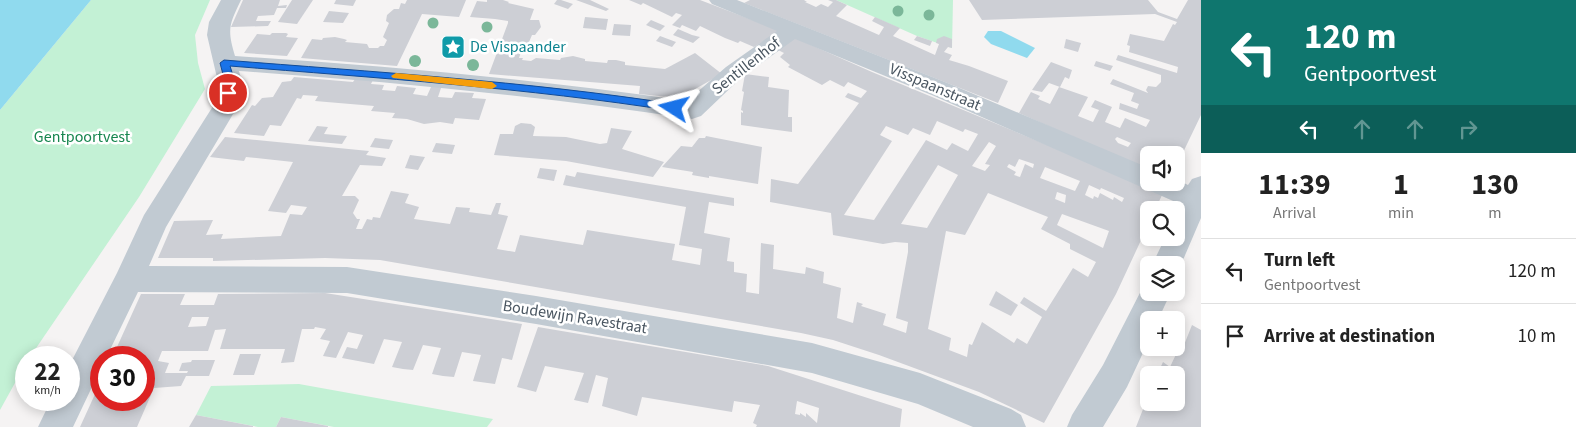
<!DOCTYPE html>
<html lang="en">
<head>
<meta charset="utf-8">
<style>
  :root { --surface:#fff; --page:#f6f6f6; --text:#222; --muted:#767676; --line:#e0e0e0 }
  body { margin:0; font-family:"Source Sans 3",sans-serif; background:var(--page); color:var(--text); height:100vh; display:flex; flex-direction:column; font-size:19px; white-space:nowrap }
  * { box-sizing:border-box; margin:0 }
  p { font-size:16px; color:var(--muted) }
  .icon { flex:none; width:28px; height:28px; fill:none; stroke:currentColor; stroke-width:2; stroke-linecap:round; stroke-linejoin:round }
  .map { position:relative; flex:1; overflow:hidden }
  .details { display:flex; flex-direction:column; background:var(--surface); width:375px }
  .details>* { flex:none }
  .top-card { background:#0f766e; color:#fff; overflow:hidden }
  .buttons { position:absolute; left:1140px; top:146px; display:grid; gap:10px }
  .buttons a { display:grid; place-items:center; width:45px; height:45px; border-radius:8px; background:var(--surface); box-shadow:0 2px 12px #0003; font-size:25px }
  .speed { position:absolute; left:15px; top:346px; display:flex; gap:10px; font-size:25px; font-weight:700; text-align:center }
  .speed>* { display:grid; place-content:center; width:65px; height:65px; border-radius:50%; background:var(--surface); box-shadow:0 2px 12px #0003; line-height:1 }
  .speed small { font-size:12px; font-weight:400 }
  .speed .limit { border:8px solid #d22; background:#fff; color:#111 }
  .pin { position:absolute; display:grid; place-items:center; width:42px; height:42px; color:#fff; margin:-21px; border:2px solid #fff; border-radius:50%; box-shadow:0 1px 5px #0007 }
  .me { position:absolute; width:55px; margin:-28px; rotate:279deg; stroke-linejoin:round; filter:drop-shadow(0 0 4px #0008) }
  .turn { display:flex; align-items:center; gap:18px; height:105px; padding:0 20px; font-size:22px }
  .turn .icon { width:65px; height:65px; stroke-width:2.5 }
  .turn b { display:block; font-size:35px; line-height:42px }
  .lanes { display:flex; align-items:center; height:48px; padding:0 20px; background:#0003; justify-content:center; gap:25px; direction:ltr }
  .lanes .off { opacity:.35 }
  .eta { display:flex; justify-content:space-evenly; align-items:center; height:85px; text-align:center }
  .eta b { font-size:30px; font-weight:700; line-height:35px }
  ul { padding:0; list-style:none }
  li { display:flex; align-items:center; gap:15px; height:65px; padding:0 20px; border-top:1px solid var(--line) }
  li div { flex:1 }
  li b { display:block; font-size:19px }
  li em { font-style:normal }
  main { display:flex; flex:1; min-height:0 }
  .map>svg:first-child { display:block }
  .green { fill:#c3f1d5 }
  .water { fill:#90daee }
  .building { fill:#cdcfd5; fill-rule:evenodd }
  .lines { fill:none; stroke-linecap:round; stroke-linejoin:round }
  .minor { fill:#c1cad2; fill-rule:evenodd }
  .tree { fill:#7bb799 }
  .route { fill:#1a73e8; stroke:#114b97 }
  .slow { fill:#f59e0b }
  .labels { text-anchor:middle; dominant-baseline:central; stroke-width:5; stroke-linejoin:round; paint-order:stroke }
  .culture-label { font-size:16px; fill:#0d838f; stroke:#fff; text-anchor:start }
  .street-label { font-size:16px; fill:#4a5661; stroke:#fff }
  .park-label { font-size:16px; fill:#17864f; stroke:#fff }
</style>
</head>
<body>
<main>
<div class="map">
<svg width="1201" height="427" viewBox="0 0 1201 427">
  <rect width="100%" height="100%" fill="#f5f3f3"/>
  <!-- green -->
  <g class="green">
    <polygon points="91,0 210,0 195,35 198,63 205,89 139,197 30,357 26,358 26,363 0,410 0,110"/>
    <polygon points="836,0 953,0 952,48 917,36"/>
    <polygon points="299,384 493,419 487,427 334,427 281,417 276,427 258,427 196,415 211,386"/>
  </g>
  <!-- water -->
  <g class="water">
    <polygon points="0,0 91,0 0,110"/>
    <polygon points="988,31 1001,31 1035,48 1027,58 991,44 984,37"/>
  </g>
  <!-- building -->
  <g class="building">
    <polygon points="243,0 280,0 278,6 287,5 286,8 277,8 274,15 258,16 256,21 271,21 268,26 231,27"/>
    <polygon points="292,0 313,0 297,24 278,22"/>
    <polygon points="336,0 356,0 353,6 334,4"/>
    <polygon points="407,0 466,0 459,17 422,14 397,66 301,58 312,39 322,40 323,38 335,37 344,39 347,40 345,42 367,44 369,48 378,48 380,46 384,46 387,40 383,37 389,23 386,21 387,15 394,9 399,9 401,3 405,4"/>
    <polygon points="487,0 503,0 509,2 508,3 534,9 530,20 539,20 541,27 535,35 532,35 526,49 521,52 519,58 523,58 522,60 531,61 536,58 560,60 561,58 573,56 585,59 585,61 607,63 608,60 616,60 625,62 625,65 665,69 695,53 722,74 679,98 639,94 640,86 489,74 508,23 508,21 495,19 470,17 477,1 487,2"/>
    <polygon points="557,0 561,0 573,4 568,9 554,4"/>
    <polygon points="576,0 590,0 609,9 606,11"/>
    <polygon points="629,0 700,0 781,31 754,47 740,41 738,43 725,38 700,26 696,31 682,25 680,28 672,25 682,15 676,13 672,17 643,3 641,5"/>
    <polygon points="750,0 804,0 807,2 805,2 816,7 821,4 828,7 833,2 828,0 836,0 847,5 836,16 879,35 884,27 872,21 875,17 900,28 893,36 935,55 939,44 936,43 937,39 944,36 952,39 952,48 948,47 944,52 952,55 949,60 969,66 1008,81 998,103 744,3"/>
    <path d="M969 0H1148L1158 12 1177 19 1188 0H1201V115L1176 167V155H1149V171L1019 113 1031 92 1040 96 1038 99 1050 104 1059 87 1088 97 1078 116 1093 122 1099 110 1091 107 1095 100 1112 107 1105 122 1120 128 1125 118 1146 127 1150 120 1119 109 1120 103 1137 109 1139 104 1131 101 1134 93 1110 84 1113 79 1148 93 1146 90 1148 86 1156 87 1161 82V75L1116 60 1118 55 1177 73 1178 67 1129 52 1130 46 1127 45 1130 34 1164 41 1173 24 1175 25 1177 22 1155 14 982 20ZM1117 137 1131 143 1128 147 1118 143 1115 139Z"/>
    <polygon points="329,11 349,13 343,23 323,22"/>
    <polygon points="585,17 608,19 606,30 583,28"/>
    <polygon points="651,20 665,26 660,31 646,25"/>
    <polygon points="614,24 631,25 630,36 612,35"/>
    <polygon points="678,29 692,35 700,37 693,43 673,35"/>
    <polygon points="272,33 286,33 288,34 286,37 298,38 287,56 244,53 257,34 270,35"/>
    <polygon points="660,36 676,42 672,47 656,41"/>
    <polygon points="917,36 932,41 930,46 914,40"/>
    <path d="M793 37 872 72 1163 193 1155 210H1149V223L1116 294 1044 423 979 392 879 355 833 340 801 333 380 260 325 258 213 261V258H158L174 221 213 220 206 235 223 234 221 239 281 236 290 214 302 215 307 207 291 205 286 213 268 211 293 162 246 157 244 161 210 157 225 137 369 151 366 155 386 158 382 166 360 165 342 196H355L359 200 353 213 357 219H360L356 229H362L367 219 372 220 373 217 380 218 391 191 409 194 405 203 419 207 414 219 450 224 456 207 470 208 469 212 491 215 496 203H501L498 214 508 216 497 249 515 252 520 235 583 245 587 230 675 244 672 260 700 265 702 249 679 245 686 207 563 185 566 175 575 177 577 172 734 198V206L709 202 704 233 730 238 727 261 734 262V272L747 274 746 292 759 294 761 243 774 245 773 269 805 274 806 267 824 272 823 283 841 288 837 318 853 323 857 302 863 304 861 306 886 314 883 325 906 333 908 322 896 318 908 252V243L895 242 883 244 833 235 831 213 770 202 771 179 798 184 859 103 845 97 848 93 861 98 867 91 848 82 844 87 830 80 822 85 788 67 790 65 780 57 784 53 776 49ZM937 121 963 132 965 129 978 134 968 151 952 143 947 150 926 140 874 220 844 215 892 141 880 135 886 126 908 135 913 128 930 135ZM989 142 996 146 985 164 990 165 985 171 972 166ZM1019 159 1034 164 1033 168 1025 164 1020 177 1014 175 1016 172 1007 167 1009 164 1015 167ZM938 165 958 175 927 228 901 224ZM1045 167 1080 181 1075 191 1040 178ZM1089 185 1100 190 1101 188 1124 198 1122 202 1114 197 1113 200 1100 193 1098 198 1094 196 1093 199 1085 195ZM1057 192 1066 195 1065 203 1055 199ZM988 193 1048 217 1041 229 1070 244V249L1096 262 1088 277 1073 268 1046 311 1024 297 1020 303 1042 317 1027 344 1017 338 1014 343 982 322 972 345 969 344 967 357 949 350 951 338 928 329 946 231 965 235ZM1062 214 1109 231 1103 248 1057 225Z"/>
    <polygon points="1066,39 1081,43 1078,52 1064,48"/>
    <polygon points="1096,61 1113,66 1110,71 1094,66"/>
    <polygon points="1051,62 1072,70 1069,79 1065,77 1060,87 1049,83 1042,92 1032,90"/>
    <polygon points="745,74 769,77 768,87 789,90 788,117 792,117 792,132 741,125 741,112 743,113 743,111 741,110 744,92 742,91"/>
    <polygon points="294,77 353,82 355,79 373,80 371,84 384,85 382,90 395,91 397,86 416,88 413,94 427,96 431,87 439,87 441,88 438,97 452,98 455,92 474,93 472,98 486,99 479,120 455,118 453,124 440,122 424,124 407,119 392,118 395,113 371,111 374,106 315,101 318,96 303,95 301,99 297,98 281,126 270,125 264,136 234,133 252,105 255,106 262,98 273,97 282,82 291,81"/>
    <polygon points="521,123 531,124 535,127 533,136 566,137 600,144 607,143 611,128 632,131 622,149 664,162 653,177 566,161 494,155 500,134 513,134 515,126"/>
    <polygon points="317,126 328,127 324,134 347,136 342,144 308,141"/>
    <polygon points="706,136 762,147 758,184 709,176 709,178 692,175 693,172 662,167 681,146 692,147 699,138 705,138"/>
    <polygon points="375,138 383,139 393,140 389,149 370,147"/>
    <polygon points="436,143 446,144 455,145 452,154 432,152"/>
    <polygon points="410,155 425,157 418,170 405,168"/>
    <polygon points="540,168 557,170 554,181 537,178"/>
    <polygon points="996,291 1018,305 1011,316 989,305"/>
    <path d="M325 293 522 324 512 360 502 358 495 384 473 381 481 355 462 352 454 377 443 376 432 374 441 348 423 345 413 370 403 369 392 367 402 342 384 339 374 364 342 358 347 347 357 349 363 335 348 332 336 358 323 356 330 341 320 339 326 329 315 327 314 329H302L294 362 281 363 285 349H220L226 329 215 330 208 351H162L158 361 169 363 165 373H187L188 371H179L182 363 191 362 192 360H215L209 376H186L181 386 154 388 137 427H80L101 381V400H144V358H112L141 294H185L180 305H214L218 294ZM192 317H209L206 326 188 327Z"/>
    <polygon points="1192,325 1201,330 1201,427 1136,427 1149,394 1149,402 1176,402 1176,375 1157,375 1163,362 1170,367 1179,348 1182,350"/>
    <path d="M538 327 768 366 902 409 900 427H756L757 425 753 423 760 405 734 401 732 412 642 397 637 416 602 406 608 378 596 375 588 403 574 400 584 373 545 366 536 392 517 387ZM797 401 819 408 817 423 806 413V417L800 413V415L795 414Z"/>
    <polygon points="240,354 261,354 254,375 233,375"/>
    <polygon points="196,415 253,426 253,427 189,427"/>
    <polygon points="281,417 328,426 328,427 276,427"/>
  </g>
  <g class="lines">
    <!-- minor -->
    <g class="minor">
      <path d="M221 0H241C229 25 227 29 235 56 386 66 537 79 687 101L726 67 777 31 712 4 709 0H737L950 84 1149 168V182H1176V179L1188 185 1192 179 1201 176V218L1177 274 1176 265H1152L1165 238H1176V212L1180 204 934 96 795 39 742 77 701 116 692 119C542 96 391 82 239 71L242 82 239 104 166 227 149 266 347 267 536 296 812 343 920 373 1011 409 1021 415 1026 427H973L918 404 812 373 536 324 347 293 138 292 106 358H101V368L73 427H38L51 400H69V366L117 273 144 215 215 103 218 82 207 35 209 22Z"/>
      <polygon points="1149,282 1149,292 1171,292 1158,320 1149,320 1149,340 1127,387 1103,427 1067,427 1072,415 1103,365 1145,283"/>
    </g>
  </g>
  <!-- trees -->
  <g class="tree">
    <circle cx="898" cy="11" r="5.5"/>
    <circle cx="929" cy="15" r="5.5"/>
    <circle cx="433" cy="23" r="5.5"/>
    <circle cx="487" cy="27" r="5.5"/>
    <circle cx="415" cy="61" r="6"/>
    <circle cx="473" cy="65" r="6"/>
  </g>
  <!-- route -->
  <path class="route" d="M224 60C374 72 525 81 674 104L679 108 674 111C527 88 378 78 230 66L235 82 233 93 228 97 224 93 225 82 220 63Z"/>
  <!-- slow -->
  <polygon class="slow" points="396,73 492,82 497,86 492,89 393,78 391,76"/>
  <!-- icons -->
  <defs>
    <g id="sight-square" transform="scale(1.25)"><rect x="-9" y="-9" width="18" height="18" rx="4" fill="#0f9aa8" stroke="#fff"/><path d="M0-6L1.8-2.2L6-1.7L2.9 1.2L3.7 5.4L0 3.3L-3.7 5.4L-2.9 1.2L-6-1.7L-1.8-2.2Z" fill="#fff"/></g>
  </defs>
  <g fill-rule="evenodd">
    <use href="#sight-square" x="453" y="47"/>
  </g>
  <g class="labels">
    <!-- culture labels -->
    <g class="culture-label">
      <text x="470" y="47">De Vispaander</text>
    </g>
    <!-- street labels -->
    <g class="street-label">
      <text transform="translate(746 66) rotate(-38)">Sentillenhof</text>
      <text transform="translate(935 87) rotate(23)">Visspaanstraat</text>
      <text transform="translate(575 317) rotate(9)">Boudewijn Ravestraat</text>
    </g>
    <!-- park labels -->
    <g class="park-label">
      <text x="82" y="137">Gentpoortvest</text>
    </g>
  </g>
</svg>
<div class="buttons">
<a><svg class="icon" aria-label="sound" viewBox="0 0 24 24"><path d="M4 9h4l5-4v14l-5-4H4zM17 9q2 3 0 6"/></svg></a>
<a><svg class="icon" aria-label="search" viewBox="0 0 24 24"><circle cx="10" cy="10" r="6"/><path d="M15 15l6 6"/></svg></a>
<a><svg class="icon" aria-label="layers" viewBox="0 0 24 24"><path d="M12 4l9 5-9 5-9-5zM3 14l9 5 9-5"/></svg></a>
<a>+</a>
<a>−</a>
</div>
<div class="speed"><div>22<small>km/h</small></div><div class="limit">30</div></div>
<div class="pin" style="left:228px;top:93px;background:#d93025"><svg class="icon" aria-label="arrive" viewBox="0 0 24 24"><path d="M6 21V4h12l-3 4 3 4H6"/></svg></div>
<svg class="me" style="left:674px;top:108px" viewBox="-20 -20 40 40"><path d="M0-17L14 15 0 8-14 15z" fill="#1a73e8" stroke="#fff" stroke-width="4"/></svg>
</div>
<section class="details">
<div class="top-card">
<div class="turn"><svg class="icon" aria-label="left" viewBox="0 0 24 24"><path d="M17 20v-9H6M10 6l-5 5 5 5"/></svg><div><b>120 m</b>Gentpoortvest</div></div>
<div class="lanes"><svg class="icon" aria-label="left" viewBox="0 0 24 24"><path d="M17 20v-9H6M10 6l-5 5 5 5"/></svg><svg class="icon off" aria-label="ahead" viewBox="0 0 24 24"><path d="M12 20V5M6 11l6-6 6 6"/></svg><svg class="icon off" aria-label="ahead" viewBox="0 0 24 24"><path d="M12 20V5M6 11l6-6 6 6"/></svg><svg class="icon off" aria-label="right" viewBox="0 0 24 24"><path d="M7 20v-9h11M14 6l5 5-5 5"/></svg></div>
</div>
<div class="eta">
<div><b>11:39</b><p>Arrival</p></div>
<div><b>1</b><p>min</p></div>
<div><b>130</b><p>m</p></div>
</div>
<ul>
<li><svg class="icon" aria-label="left" viewBox="0 0 24 24"><path d="M17 20v-9H6M10 6l-5 5 5 5"/></svg><div><b>Turn left</b><p>Gentpoortvest</p></div><em>120 m</em></li>
<li><svg class="icon" aria-label="arrive" viewBox="0 0 24 24"><path d="M6 21V4h12l-3 4 3 4H6"/></svg><div><b>Arrive at destination</b></div><em>10 m</em></li>
</ul>
</section>
</main>
</body>
</html>
